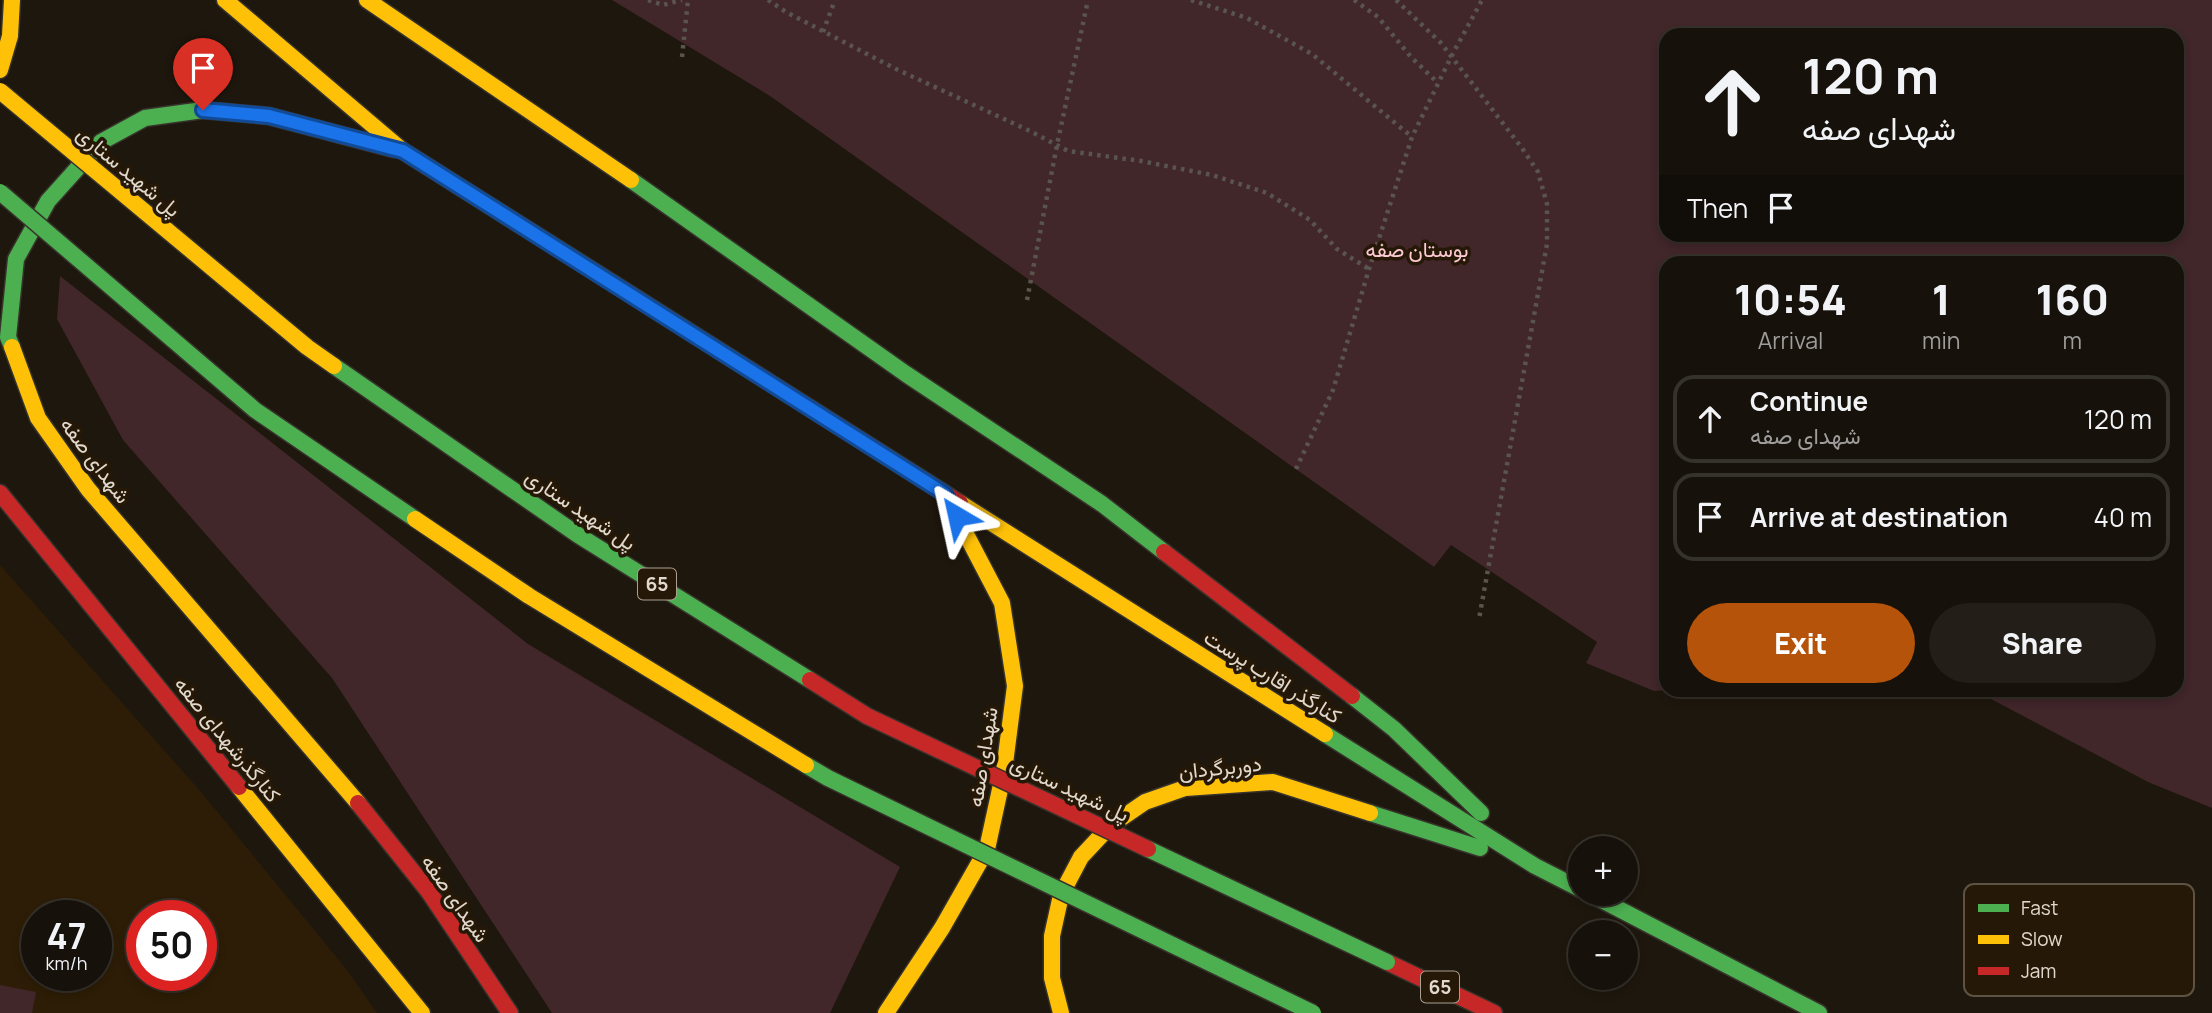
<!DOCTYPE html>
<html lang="en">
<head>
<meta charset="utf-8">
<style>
  :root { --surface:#16110a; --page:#231f18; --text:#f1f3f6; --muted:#9e9d9c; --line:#35312b; --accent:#b45309 }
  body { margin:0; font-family:Manrope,Vazirmatn,sans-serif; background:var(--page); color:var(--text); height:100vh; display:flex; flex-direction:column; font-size:26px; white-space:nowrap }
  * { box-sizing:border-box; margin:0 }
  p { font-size:23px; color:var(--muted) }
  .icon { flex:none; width:38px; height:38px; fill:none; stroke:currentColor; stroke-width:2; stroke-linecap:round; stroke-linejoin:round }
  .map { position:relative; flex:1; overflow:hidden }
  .sheet { position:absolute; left:1659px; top:256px; width:525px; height:441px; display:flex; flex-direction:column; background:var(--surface); border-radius:21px; box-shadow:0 4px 10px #0003,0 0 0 2px var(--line) }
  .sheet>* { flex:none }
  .guide { position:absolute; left:1659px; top:28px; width:525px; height:214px; border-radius:21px; box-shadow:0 4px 10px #0003,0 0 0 2px var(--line); background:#16110a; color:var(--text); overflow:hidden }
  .tools { position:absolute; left:1568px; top:836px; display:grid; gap:14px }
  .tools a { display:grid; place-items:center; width:70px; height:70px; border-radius:50%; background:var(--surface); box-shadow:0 4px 10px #0003,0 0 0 2px var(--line); font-size:35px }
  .speed { position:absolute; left:21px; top:900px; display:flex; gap:14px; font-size:35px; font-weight:700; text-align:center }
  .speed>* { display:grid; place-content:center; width:91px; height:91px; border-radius:50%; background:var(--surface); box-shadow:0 4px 10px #0003,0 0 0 2px var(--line); line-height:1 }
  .speed small { font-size:18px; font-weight:400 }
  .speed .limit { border:10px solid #d22; background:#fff; color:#111 }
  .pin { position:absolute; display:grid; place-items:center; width:60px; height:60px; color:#fff; margin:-72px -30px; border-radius:50% 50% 50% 0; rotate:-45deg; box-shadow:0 0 7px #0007 }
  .pin .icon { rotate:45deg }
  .me { position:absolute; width:77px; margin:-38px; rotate:324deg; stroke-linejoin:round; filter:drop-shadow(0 0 5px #0008) }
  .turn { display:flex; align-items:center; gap:24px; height:147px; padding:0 28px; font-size:32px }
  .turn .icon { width:91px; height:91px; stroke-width:2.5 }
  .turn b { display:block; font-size:49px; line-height:60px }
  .then { display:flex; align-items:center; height:66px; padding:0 28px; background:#0003; gap:14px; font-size:26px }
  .eta { display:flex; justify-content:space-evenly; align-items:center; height:119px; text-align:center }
  .eta b { font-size:42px; font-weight:800; line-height:49px }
  .action { display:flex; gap:14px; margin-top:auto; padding:14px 28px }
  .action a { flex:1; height:80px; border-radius:42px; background:var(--accent); color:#fff; font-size:28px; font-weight:800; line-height:80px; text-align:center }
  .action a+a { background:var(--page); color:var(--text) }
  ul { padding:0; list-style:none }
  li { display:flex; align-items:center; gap:21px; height:88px; margin:0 14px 10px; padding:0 14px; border:4px solid var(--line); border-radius:21px }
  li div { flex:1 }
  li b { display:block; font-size:26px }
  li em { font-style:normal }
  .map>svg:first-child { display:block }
  .built { fill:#2d1d06; fill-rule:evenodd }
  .green { fill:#41262a; fill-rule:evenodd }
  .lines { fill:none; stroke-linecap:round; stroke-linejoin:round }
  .fast-casing { stroke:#37332c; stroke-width:19 }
  .slow-casing { stroke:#37332c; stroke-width:19 }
  .jam-casing { stroke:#37332c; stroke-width:19 }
  .path { stroke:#5a544e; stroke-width:4.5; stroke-dasharray:3.5 5; stroke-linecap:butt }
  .fast { stroke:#4caf50; stroke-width:16 }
  .slow { stroke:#ffc107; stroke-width:16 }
  .jam { stroke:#c62828; stroke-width:16 }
  .fast-bridge-casing { stroke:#37332c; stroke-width:19; stroke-linecap:butt }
  .slow-bridge-casing { stroke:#37332c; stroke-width:19; stroke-linecap:butt }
  .jam-bridge-casing { stroke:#37332c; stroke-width:19; stroke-linecap:butt }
  .fast-bridge { stroke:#4caf50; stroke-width:16 }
  .slow-bridge { stroke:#ffc107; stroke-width:16 }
  .jam-bridge { stroke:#c62828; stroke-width:16 }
  .route-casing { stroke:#114b97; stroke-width:18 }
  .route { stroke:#1a73e8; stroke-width:12 }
  .labels { text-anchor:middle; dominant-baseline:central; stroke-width:7; stroke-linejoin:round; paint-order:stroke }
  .shield { fill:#251806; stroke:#a99f92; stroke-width:2 }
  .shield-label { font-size:19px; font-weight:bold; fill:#e2d9ce }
  .street-label { font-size:21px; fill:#e2d9ce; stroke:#251806 }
  .park-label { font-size:21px; fill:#fdc9d3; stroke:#251806 }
  .key { fill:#251806; stroke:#5e5242; stroke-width:2 }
  .key-label { font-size:19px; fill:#e2d9ce }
</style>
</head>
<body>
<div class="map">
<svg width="2212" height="1013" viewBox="0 0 2212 1013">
  <rect width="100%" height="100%" fill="#1e170d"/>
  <!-- built -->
  <path class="built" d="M0 565 201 792 347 970 377 1013H0ZM37 915H96V975H37ZM142 915H201V975H142Z"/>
  <!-- green -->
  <g class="green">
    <path d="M612 0H2212V808L2148 782 1974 690H2177V262H1666V690H1670L1654 691 1586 663 1597 642 1451 545 1434 567 770 96ZM1666 35H2177V234H1666Z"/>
    <polygon points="60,276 528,644 900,867 830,1013 552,1013 332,678 123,440 57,319"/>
    <polygon points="0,985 36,992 32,1013 0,1013"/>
  </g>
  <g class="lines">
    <!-- fast casing -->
    <g class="fast-casing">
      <g id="fast">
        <polyline points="631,180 906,374 1102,504 1164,552"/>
        <polyline points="12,347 8,337 16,259 48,201 101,142 145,118 203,110 269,116 394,149"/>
        <polyline points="1352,696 1394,729 1481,813"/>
        <polyline points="1325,734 1535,866 1580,889"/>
        <polyline points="1370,813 1480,848"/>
        <polyline points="1590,894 1819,1013"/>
      </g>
    </g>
    <!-- slow casing -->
    <g class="slow-casing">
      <g id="slow">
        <polyline points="225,0 403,151 614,284"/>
        <polyline points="367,0 631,180"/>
        <polyline points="0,70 10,36 12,0"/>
        <polyline points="12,347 38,418 88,489 358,803"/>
        <polyline points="960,503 1325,734"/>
        <polyline points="239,787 422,1013"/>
        <polyline points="886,1013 942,928 987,849 1004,771 1015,686 1002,603 945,494"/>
        <polyline points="1061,1013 1052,978 1052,936 1061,895 1081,857 1110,826 1145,802 1185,788 1273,782 1370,813"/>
      </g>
    </g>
    <!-- jam casing -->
    <g class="jam-casing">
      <g id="jam">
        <polyline points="614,284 960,503"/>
        <polyline points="0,493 239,787"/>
        <polyline points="1164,552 1352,696"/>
        <polyline points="358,803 429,892 510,1013"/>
        <polyline points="1387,962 1494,1013"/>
      </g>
    </g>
    <!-- path -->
    <g class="path">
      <polyline points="648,0 663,5 682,0"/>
      <polyline points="768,0 786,12 896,69 1030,131 1068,151 1141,161 1212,175 1267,193 1310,220 1337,249 1369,269"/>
      <polyline points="1191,0 1247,18 1312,54 1412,137"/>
      <polyline points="1354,0 1378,17 1411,57 1438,83"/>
      <polyline points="1396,0 1441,43 1522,148 1538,172 1547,204 1547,244 1479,619"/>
      <polyline points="823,32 835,0"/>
      <polyline points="682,57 688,0"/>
      <polyline points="1027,300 1057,145 1088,0"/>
      <polyline points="1296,469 1333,390 1369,269 1412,137 1451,57 1482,0"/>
    </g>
    <!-- fast -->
    <use href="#fast" class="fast"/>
    <!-- slow -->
    <use href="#slow" class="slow"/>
    <!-- jam -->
    <use href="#jam" class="jam"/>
    <!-- fast-bridge casing -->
    <g class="fast-bridge-casing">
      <g id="fast-bridge">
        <polyline points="0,192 255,410 415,519"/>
        <polyline points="334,366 578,535 810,680"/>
        <polyline points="806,765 828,778 1313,1013"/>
        <polyline points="1148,849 1387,962"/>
      </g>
    </g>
    <!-- slow-bridge casing -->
    <g class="slow-bridge-casing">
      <g id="slow-bridge">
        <polyline points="0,91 307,347 334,366"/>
        <polyline points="415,519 529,596 806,765"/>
      </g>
    </g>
    <!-- jam-bridge casing -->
    <g class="jam-bridge-casing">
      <polyline id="jam-bridge" points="810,680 867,716 1148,849"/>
    </g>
    <!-- fast-bridge -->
    <use href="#fast-bridge" class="fast-bridge"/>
    <!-- slow-bridge -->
    <use href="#slow-bridge" class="slow-bridge"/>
    <!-- jam-bridge -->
    <use href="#jam-bridge" class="jam-bridge"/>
  </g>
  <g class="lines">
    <!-- route casing -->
    <g class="route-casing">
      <polyline id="route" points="203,110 269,116 403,151 945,494 957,516"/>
    </g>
    <!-- route -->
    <use href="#route" class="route"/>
  </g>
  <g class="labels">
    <!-- shield labels -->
    <g class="shield">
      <rect x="638" y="568.5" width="38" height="31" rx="5"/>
      <rect x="1421" y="971.5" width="38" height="31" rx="5"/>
    </g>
    <g class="shield-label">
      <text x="657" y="584">65</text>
      <text x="1440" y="987">65</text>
    </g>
    <!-- street labels -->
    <g class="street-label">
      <text transform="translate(129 171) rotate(40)">پل شهید ستاری</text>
      <text transform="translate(96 460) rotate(53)">شهدای صفه</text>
      <text transform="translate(581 509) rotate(34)">پل شهید ستاری</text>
      <text transform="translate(1273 676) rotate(32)">کنارگذر اقارب پرست</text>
      <text transform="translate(228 739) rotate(51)">کنارگذرشهدای صفه</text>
      <text transform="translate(982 757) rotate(-81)">شهدای صفه</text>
      <text transform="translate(1220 767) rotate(-6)">دوربرگردان</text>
      <text transform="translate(1070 788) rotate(25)">پل شهید ستاری</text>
      <text transform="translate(456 898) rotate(55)">شهدای صفه</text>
    </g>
    <!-- park labels -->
    <g class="park-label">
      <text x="1417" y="249">بوستان صفه</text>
    </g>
  </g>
  <!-- legend -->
  <rect x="1964" y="884" width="230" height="112" rx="10" class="key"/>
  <rect x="1978" y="904" width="31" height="8" fill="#4caf50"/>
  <rect x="1978" y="935" width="31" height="9" fill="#ffc107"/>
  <rect x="1978" y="967" width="31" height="8" fill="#c62828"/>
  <g class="key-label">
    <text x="2021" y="915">Fast</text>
    <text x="2021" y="946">Slow</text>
    <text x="2021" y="978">Jam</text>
  </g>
</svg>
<div class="tools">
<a>+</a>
<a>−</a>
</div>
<div class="speed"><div>47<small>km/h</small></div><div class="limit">50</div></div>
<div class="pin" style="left:203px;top:110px;background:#d93025"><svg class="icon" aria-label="arrive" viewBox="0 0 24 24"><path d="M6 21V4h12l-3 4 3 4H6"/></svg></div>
<svg class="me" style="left:957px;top:516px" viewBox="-20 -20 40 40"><path d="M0-17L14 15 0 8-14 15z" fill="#1a73e8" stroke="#fff" stroke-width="4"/></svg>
<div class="guide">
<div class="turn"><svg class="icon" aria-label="ahead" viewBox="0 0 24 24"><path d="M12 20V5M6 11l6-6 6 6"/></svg><div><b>120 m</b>شهدای صفه</div></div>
<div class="then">Then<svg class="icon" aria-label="arrive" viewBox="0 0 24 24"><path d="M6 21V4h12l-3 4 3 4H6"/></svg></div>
</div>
<section class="sheet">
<div class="eta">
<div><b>10:54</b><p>Arrival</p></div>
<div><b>1</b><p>min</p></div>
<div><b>160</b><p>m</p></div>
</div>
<ul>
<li><svg class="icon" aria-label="ahead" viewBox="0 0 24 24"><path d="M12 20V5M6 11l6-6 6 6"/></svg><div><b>Continue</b><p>شهدای صفه</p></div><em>120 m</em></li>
<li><svg class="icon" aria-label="arrive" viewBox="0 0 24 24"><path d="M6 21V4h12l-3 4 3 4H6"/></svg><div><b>Arrive at destination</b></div><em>40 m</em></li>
</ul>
<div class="action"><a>Exit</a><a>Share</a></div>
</section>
</div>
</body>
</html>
